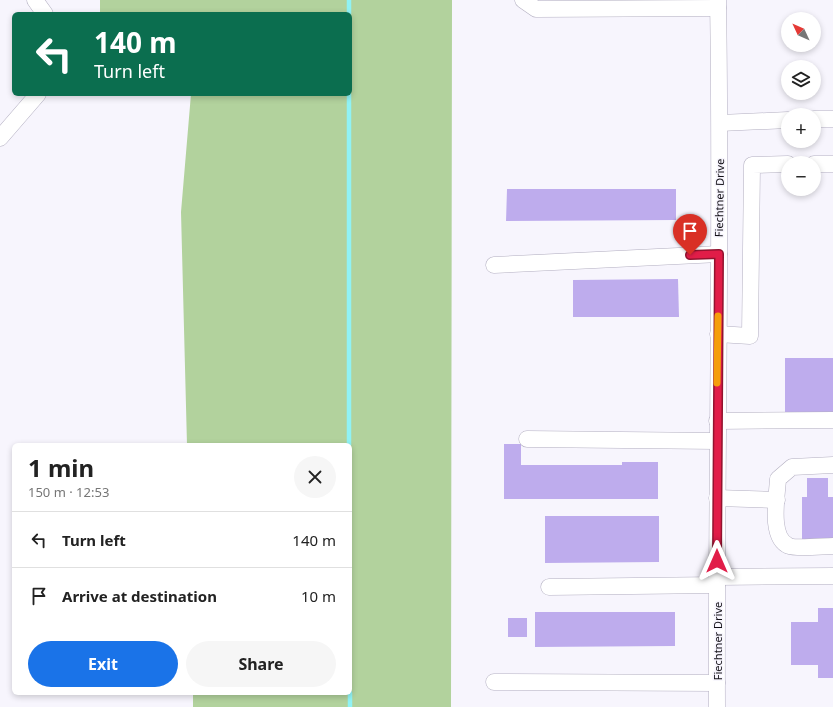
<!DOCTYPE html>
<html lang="en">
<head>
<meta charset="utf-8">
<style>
  :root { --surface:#fff; --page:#f6f6f6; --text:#222; --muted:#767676; --line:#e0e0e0; --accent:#1a73e8 }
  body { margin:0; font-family:"Noto Sans",sans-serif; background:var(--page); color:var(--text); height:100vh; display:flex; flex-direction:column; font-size:15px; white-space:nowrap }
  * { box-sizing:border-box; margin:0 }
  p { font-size:13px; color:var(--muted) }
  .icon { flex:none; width:22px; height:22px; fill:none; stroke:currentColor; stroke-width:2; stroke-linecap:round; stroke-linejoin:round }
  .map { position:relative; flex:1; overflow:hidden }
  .sheet { position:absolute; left:12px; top:443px; width:340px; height:252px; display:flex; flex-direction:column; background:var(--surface); border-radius:6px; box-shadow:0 2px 6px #0003 }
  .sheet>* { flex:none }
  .hud { position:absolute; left:12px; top:12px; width:340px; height:84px; border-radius:6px; box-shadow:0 2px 6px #0003; background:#0b6e4f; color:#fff; overflow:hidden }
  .needle { width:26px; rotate:314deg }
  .fabs { position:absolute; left:781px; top:12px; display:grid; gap:8px }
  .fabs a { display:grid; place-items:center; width:40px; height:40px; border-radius:50%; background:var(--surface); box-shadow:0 2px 6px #0003; font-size:20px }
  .pin { position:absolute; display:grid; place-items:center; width:34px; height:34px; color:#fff; margin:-41px -17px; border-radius:50% 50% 50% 0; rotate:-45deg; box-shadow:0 0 4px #0007 }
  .pin .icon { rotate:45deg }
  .me { position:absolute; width:44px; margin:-22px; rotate:0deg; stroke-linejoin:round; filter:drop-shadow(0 0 3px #0008) }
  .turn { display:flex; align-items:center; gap:14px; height:84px; padding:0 16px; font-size:18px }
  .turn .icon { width:52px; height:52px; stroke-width:2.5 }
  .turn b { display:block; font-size:28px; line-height:34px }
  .round { display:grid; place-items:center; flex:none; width:42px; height:42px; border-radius:21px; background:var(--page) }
  .headline { display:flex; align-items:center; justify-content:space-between; height:68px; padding:0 16px }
  h1 { font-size:24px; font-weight:700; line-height:30px }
  .cta { display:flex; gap:8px; margin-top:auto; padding:8px 16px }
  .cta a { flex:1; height:46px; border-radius:24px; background:var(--accent); color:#fff; font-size:16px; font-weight:700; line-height:46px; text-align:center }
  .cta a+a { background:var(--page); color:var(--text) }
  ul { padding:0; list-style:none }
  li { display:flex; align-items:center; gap:12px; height:56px; padding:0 16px; border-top:1px solid var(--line) }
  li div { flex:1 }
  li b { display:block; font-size:15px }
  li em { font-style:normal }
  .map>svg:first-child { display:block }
  .green { fill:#b2d29d }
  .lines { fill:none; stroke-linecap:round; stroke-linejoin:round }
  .stream { stroke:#90f2f4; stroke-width:4.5 }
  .building { fill:#beaced }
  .minor-casing { stroke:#b3afc1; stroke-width:17 }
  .minor { stroke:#fff; stroke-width:16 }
  .route-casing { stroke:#92132f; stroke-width:10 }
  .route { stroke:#e11d48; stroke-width:7 }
  .slow { stroke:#f59e0b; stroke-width:7 }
  .labels { text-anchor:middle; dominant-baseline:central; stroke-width:3; stroke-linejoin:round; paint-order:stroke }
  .street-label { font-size:11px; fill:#110f15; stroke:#f7f5fd }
</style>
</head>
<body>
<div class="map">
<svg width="833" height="707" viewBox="0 0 833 707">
  <rect width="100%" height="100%" fill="#f7f5fd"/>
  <!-- green -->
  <polygon class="green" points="100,0 452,0 451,707 193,707 193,693 350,693 350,445 187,445 181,212 191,94 350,94 350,14 100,14"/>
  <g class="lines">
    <!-- stream -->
    <g class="stream">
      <polyline points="349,0 349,14"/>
      <polyline points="349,94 349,445"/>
      <polyline points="350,693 350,707"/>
    </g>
  </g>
  <!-- building -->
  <g class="building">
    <polygon points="507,189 676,189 676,220 506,221"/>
    <polygon points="678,279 679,317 573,317 573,280"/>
    <rect x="785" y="358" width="48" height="55"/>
    <polygon points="504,444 521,444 521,465 622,465 622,462 658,462 658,499 504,499"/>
    <polygon points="807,478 828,478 828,497 833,497 833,539 802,539 802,497 807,497"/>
    <polygon points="545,516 659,516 659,562 545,563"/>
    <polygon points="818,608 833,608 833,678 818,678 818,665 791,665 791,622 818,622"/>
    <polygon points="535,612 675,612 675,646 535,647"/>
    <rect x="508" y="618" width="19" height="19"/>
  </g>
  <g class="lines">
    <!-- minor casing -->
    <g class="minor-casing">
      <g id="minor">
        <polyline points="35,0 45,14"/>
        <polyline points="523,0 536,9 718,8"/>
        <polyline points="814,119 833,119"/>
        <polyline points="720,123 788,120"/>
        <polyline points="0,138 38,94"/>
        <polyline points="814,164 833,164"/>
        <polyline points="494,265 719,254"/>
        <polyline points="718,334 750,336 752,165 788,164"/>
        <polyline points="717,421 833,420"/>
        <polyline points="527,439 717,441"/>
        <path d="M833 465 792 467 778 479C777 497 769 538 789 546 796 549 824 546 833 546"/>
        <polyline points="717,498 777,500"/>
        <polyline points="717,577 833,576"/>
        <polyline points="549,587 717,585"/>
        <polyline points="494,682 717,683"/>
        <path d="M717 707C716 471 722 236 718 0"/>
      </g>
    </g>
    <!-- minor -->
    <use href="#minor" class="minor"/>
  </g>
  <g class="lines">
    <!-- route casing -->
    <g class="route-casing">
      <polyline id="route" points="690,255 719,254 717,561"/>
    </g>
    <!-- route -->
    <use href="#route" class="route"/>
    <!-- slow -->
    <polyline class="slow" points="717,383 718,316"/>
  </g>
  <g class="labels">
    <!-- street labels -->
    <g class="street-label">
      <text transform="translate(719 198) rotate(-89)">Fiechtner Drive</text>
      <text transform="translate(717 641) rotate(-90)">Fiechtner Drive</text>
    </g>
  </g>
</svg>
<div class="fabs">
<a><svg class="needle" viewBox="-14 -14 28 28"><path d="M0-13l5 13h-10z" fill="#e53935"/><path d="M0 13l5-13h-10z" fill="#767676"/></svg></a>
<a><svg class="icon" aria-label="layers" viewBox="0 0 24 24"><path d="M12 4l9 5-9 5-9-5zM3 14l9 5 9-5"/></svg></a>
<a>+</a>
<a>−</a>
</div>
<div class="pin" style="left:690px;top:255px;background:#d93025"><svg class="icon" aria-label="arrive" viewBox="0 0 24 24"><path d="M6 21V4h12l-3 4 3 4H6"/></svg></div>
<svg class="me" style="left:717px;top:561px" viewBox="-20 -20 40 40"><path d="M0-17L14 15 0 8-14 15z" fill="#e11d48" stroke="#fff" stroke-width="4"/></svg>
<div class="hud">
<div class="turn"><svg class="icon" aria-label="left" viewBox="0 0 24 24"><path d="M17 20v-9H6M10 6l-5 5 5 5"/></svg><div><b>140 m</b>Turn left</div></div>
</div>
<section class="sheet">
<div class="headline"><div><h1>1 min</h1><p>150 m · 12:53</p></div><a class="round"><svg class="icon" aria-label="close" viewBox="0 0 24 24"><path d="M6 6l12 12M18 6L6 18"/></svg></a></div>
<ul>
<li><svg class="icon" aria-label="left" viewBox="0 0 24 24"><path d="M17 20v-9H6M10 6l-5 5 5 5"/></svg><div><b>Turn left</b></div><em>140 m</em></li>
<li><svg class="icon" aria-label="arrive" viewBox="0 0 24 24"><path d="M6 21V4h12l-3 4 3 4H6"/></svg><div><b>Arrive at destination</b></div><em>10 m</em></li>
</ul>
<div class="cta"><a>Exit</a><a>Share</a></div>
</section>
</div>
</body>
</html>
